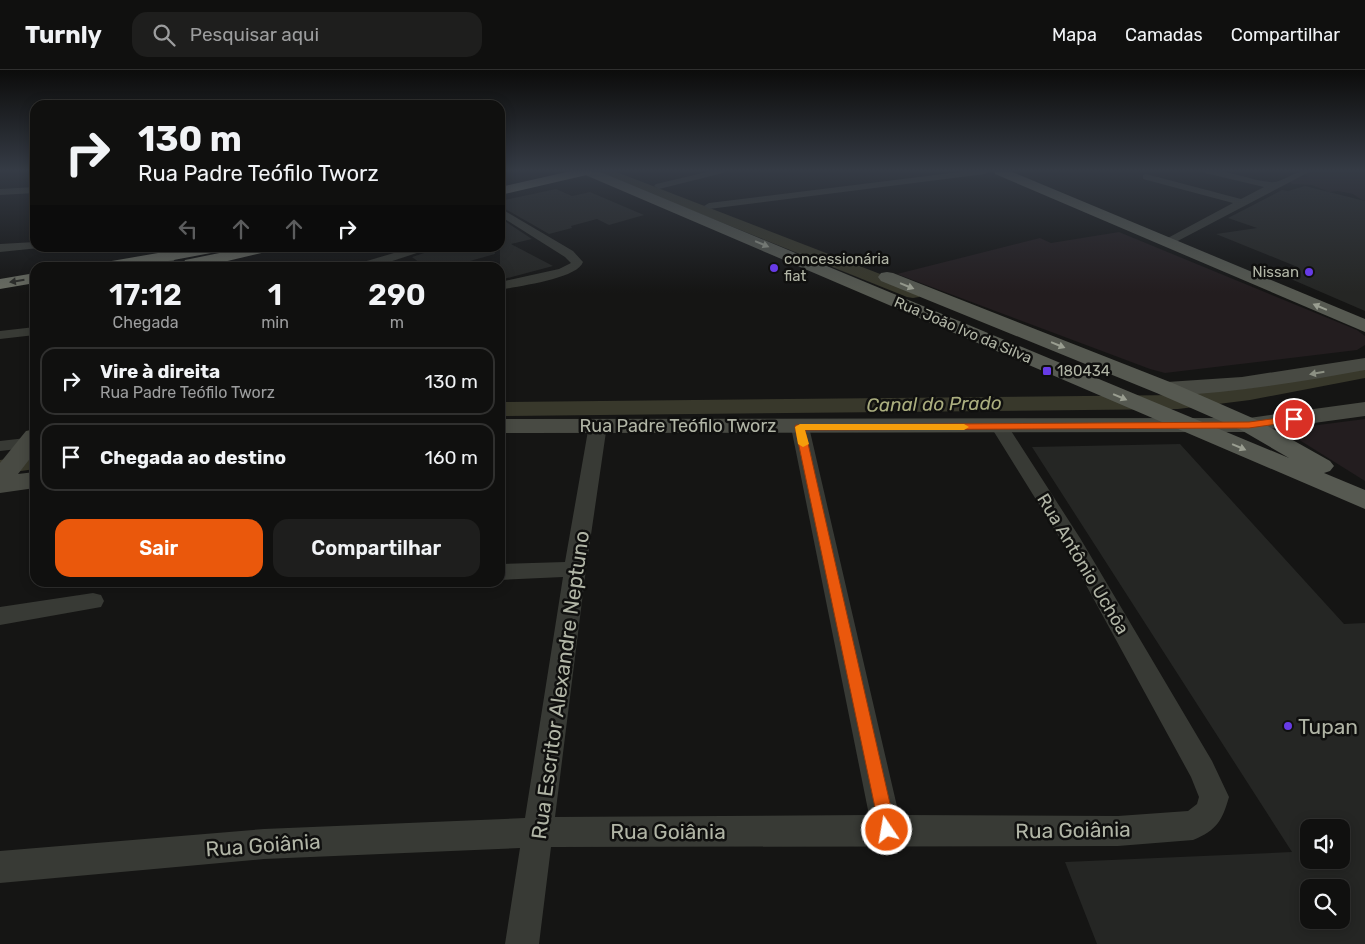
<!DOCTYPE html>
<html lang="pt">
<head>
<meta charset="utf-8">
<style>
  :root { --surface:#10100f; --page:#1e1e1d; --text:#f1f3f6; --muted:#9c9d9e; --line:#30302f; --accent:#ea580c }
  body { margin:0; font-family:Rubik,sans-serif; background:var(--page); color:var(--text); height:100vh; display:flex; flex-direction:column; font-size:19px; white-space:nowrap }
  * { box-sizing:border-box; margin:0 }
  p { font-size:16px; color:var(--muted) }
  .icon { flex:none; width:28px; height:28px; fill:none; stroke:currentColor; stroke-width:2; stroke-linecap:round; stroke-linejoin:round }
  .map { position:relative; flex:1; overflow:hidden }
  .details { position:absolute; left:30px; top:192px; width:475px; height:325px; display:flex; flex-direction:column; background:var(--surface); border-radius:15px; box-shadow:0 2px 12px #0003,0 0 0 1px var(--line) }
  .details>* { flex:none }
  .hud { position:absolute; left:30px; top:30px; width:475px; height:152px; border-radius:15px; box-shadow:0 2px 12px #0003,0 0 0 1px var(--line); background:#10100f; color:var(--text); overflow:hidden }
  .fabs { position:absolute; left:1300px; top:749px; display:grid; gap:10px }
  .fabs a { display:grid; place-items:center; width:50px; height:50px; border-radius:10px; background:var(--surface); box-shadow:0 2px 12px #0003,0 0 0 1px var(--line); font-size:25px }
  .pin { position:absolute; display:grid; place-items:center; width:42px; height:42px; color:#fff; margin:-21px; border:2px solid #fff; border-radius:50%; box-shadow:0 1px 5px #0007 }
  .me { position:absolute; width:55px; margin:-28px; rotate:348deg; stroke-linejoin:round; filter:drop-shadow(0 0 4px #0008) }
  .turn { display:flex; align-items:center; gap:18px; height:105px; padding:0 25px; font-size:22px }
  .turn .icon { width:65px; height:65px; stroke-width:2.5 }
  .turn b { display:block; font-size:35px; line-height:42px }
  .lanes { display:flex; align-items:center; height:48px; padding:0 25px; background:#0003; justify-content:center; gap:25px; direction:ltr }
  .lanes .off { opacity:.35 }
  .eta { display:flex; justify-content:space-evenly; align-items:center; height:85px; text-align:center }
  .eta b { font-size:30px; font-weight:600; line-height:35px }
  .cta { display:flex; gap:10px; margin-top:auto; padding:10px 25px }
  .cta a { flex:1; height:58px; border-radius:15px; background:var(--accent); color:#fff; font-size:20px; font-weight:600; line-height:58px; text-align:center }
  .cta a+a { background:var(--page); color:var(--text) }
  ul { padding:0; list-style:none }
  li { display:flex; align-items:center; gap:15px; height:68px; margin:0 10px 8px; padding:0 15px; border:2px solid var(--line); border-radius:15px }
  li div { flex:1 }
  li b { display:block; font-size:19px }
  li em { font-style:normal }
  header { display:flex; align-items:center; gap:30px; box-sizing:border-box; height:70px; padding:0 25px; background:var(--surface); border-bottom:1px solid var(--line) }
  header strong { font-size:24px }
  nav { display:flex; gap:28px; margin-inline-start:auto; font-size:18px }
  .search { width:350px; height:45px; background:var(--page); display:flex; align-items:center; gap:12px; box-sizing:border-box; padding:0 18px; border-radius:15px; color:var(--muted); font-size:19px }
  .map>svg:first-child { display:block }
  .green { fill:#231d1f }
  .lines { fill:none; stroke-linecap:round; stroke-linejoin:round }
  .canal { fill:#38382b; fill-rule:evenodd }
  .building { fill:#252624; fill-rule:evenodd }
  .street { fill:#383a35; fill-rule:evenodd }
  .secondary { fill:#484a43; fill-rule:evenodd }
  .primary { fill:#565951; fill-rule:evenodd }
  .highway { fill:#686b61; fill-rule:evenodd }
  .oneway { fill:#9a9e91 }
  .oneway2 { fill:#2a2b28 }
  .oneway3 { fill:#8c9083 }
  .route { fill:#ea580c; stroke:#983908 }
  .slow { fill:#f59e0b }
  .poi-dot { fill:#673be6; stroke:#10100f; stroke-width:2 }
  .labels { text-anchor:middle; dominant-baseline:central; stroke-width:5; stroke-linejoin:round; paint-order:stroke }
  .far-poi-label { font-size:15px; fill:#b1b5a6; stroke:#10100f; text-anchor:start }
  .far-street-label { font-size:15px; fill:#b1b5a6; stroke:#10100f }
  .street-label { font-size:18px; fill:#b1b5a6; stroke:#10100f }
  .water-label { font-size:19px; font-style:italic; fill:#abae7f; stroke:#10100f }
  .near-street-label { font-size:21px; fill:#b1b5a6; stroke:#10100f }
  .near-poi-label { font-size:21px; fill:#b1b5a6; stroke:#10100f; text-anchor:start }
</style>
</head>
<body>
<header>
<strong>Turnly</strong>
<div class="search"><svg class="icon" aria-label="search" viewBox="0 0 24 24"><circle cx="10" cy="10" r="6"/><path d="M15 15l6 6"/></svg>Pesquisar aqui</div>
<nav><a>Mapa</a><a>Camadas</a><a>Compartilhar</a></nav>
</header>
<div class="map">
<svg width="1365" height="874" viewBox="0 0 1365 874">
  <rect width="100%" height="100%" fill="#151514"/>
  <!-- green -->
  <g class="green">
    <polygon points="1305,101 1365,101 1365,132 1353,124 1338,121 1329,122 1312,115 1292,114 1288,110 1293,107 1307,107 1304,104"/>
    <polygon points="1119,162 1357,260 1365,266 1365,275 1357,280 1165,303 1150,299 897,204 1040,168 1051,173"/>
    <polygon points="1365,349 1365,411 1285,361 1287,359"/>
  </g>
  <g class="lines">
    <!-- canal -->
    <g class="canal">
      <polygon points="602,101 614,101 919,219 922,223 919,227 913,228 907,227 603,105"/>
      <polygon points="1365,296 1365,308 1250,330 1178,339 500,346 500,332 1178,325 1250,318"/>
      <polygon points="35,385 35,399 0,404 0,390"/>
    </g>
  </g>
  <!-- building -->
  <g class="building">
    <polygon points="1305,116 1365,131 1365,241 1270,200 1295,196 1216,164 1257,158 1228,148 1282,120 1288,121"/>
    <polygon points="556,119 572,126 590,122 644,145 609,155 597,149 571,156 572,158 549,164 500,136 500,131"/>
    <polygon points="500,148 532,169 511,174 553,196 500,210"/>
    <polygon points="430,178 494,178 495,184 445,198 427,198 412,187 427,182"/>
    <path d="M1180 374 1344 554 1365 553V874H1097L1065 792 1292 782 1032 377ZM1309 758H1341V790H1309ZM1309 818H1341V850H1309Z"/>
  </g>
  <g class="lines">
    <!-- street -->
    <g class="street">
      <polygon points="711,101 725,101 723,103 659,119 654,116 656,114"/>
      <polygon points="967,101 990,101 985,104 709,139 704,136 709,133"/>
      <path d="M1203 101C1226 98 1247 110 1270 112 1283 114 1294 99 1311 101L1172 174H1164L1162 172 1164 170 1233 133 1143 109V105L1146 104 1241 129 1264 117 1205 103Z"/>
      <polygon points="35,117 35,123 0,125 0,119"/>
      <path d="M500 138 573 181 583 192C577 209 518 216 500 220V212L559 199 571 193 565 187 500 146Z"/>
      <polygon points="35,172 35,178 39,178 0,182 0,174"/>
      <polygon points="411,178 428,178 426,180 371,198 351,198 353,195"/>
      <polygon points="35,257 35,265 0,269 0,261"/>
      <path d="M598 350 604 351 607 355 586 499 555 747 869 745 791 357 794 353 800 352 806 353 809 357 899 745 1118 746 1188 741 1197 734 1199 727 1191 707 1063 473 991 357 994 353 1000 352 1006 353 1080 468 1212 691 1229 727C1222 751 1217 760 1193 770L1118 776 551 777 539 874H505L520 778 264 789 0 813V781L264 759 525 748 563 507 500 510V494L565 492 589 355 592 351Z"/>
      <polygon points="35,367 35,377 0,381 0,371"/>
      <polygon points="93,523 101,525 104,531 101,537 0,555 0,537"/>
    </g>
    <!-- secondary -->
    <g class="secondary">
      <polygon points="168,178 184,178 168,198 151,198"/>
      <path d="M1365 288V300C1299 312 1234 323 1167 326L1159 324 1156 319 1159 314 1167 312 1242 307Z"/>
      <polygon points="1365,332 1365,346 1249,362 500,363 500,349 1249,348"/>
      <polygon points="35,359 35,382 18,404 35,402 35,418 0,423 0,393 26,361"/>
    </g>
    <!-- primary -->
    <g class="primary">
      <polygon points="582,101 598,101 1289,388 1241,360 1159,324 881,211 878,207 881,203 887,202 893,203 1175,314 1257,350 1330,391 1334,396 1330,401 1324,403 1365,420 1365,439 583,104"/>
      <polygon points="994,101 1010,101 1365,249 1365,262 995,104"/>
    </g>
    <!-- highway -->
    <g class="highway">
      <polygon points="571,101 592,101 591,104 500,125 500,117"/>
      <polygon points="187,178 219,178 217,181 211,183 131,198 92,198 94,194 100,193"/>
      <polygon points="244,178 272,178 270,181 198,198 185,198 183,194 185,190"/>
      <polygon points="35,203 35,213 0,219 0,209"/>
    </g>
  </g>
  <!-- one-way arrows -->
  <defs><path id="oneway-solid" d="M-6-.8H1V-3.2L6.5 0L1 3.2V.8H-6Z" transform="scale(1.25)"/></defs>
  <g class="oneway">
    <use href="#oneway-solid" transform="translate(762 174) rotate(23)"/>
    <use href="#oneway-solid" transform="translate(907 216) rotate(22)"/>
    <use href="#oneway-solid" transform="translate(1320 237) rotate(-157)"/>
    <use href="#oneway-solid" transform="translate(1058 275) rotate(22)"/>
    <use href="#oneway-solid" transform="translate(1120 327) rotate(23)"/>
    <use href="#oneway-solid" transform="translate(1239 377) rotate(23)"/>
  </g>
  <use class="oneway2" href="#oneway-solid" transform="translate(17 211) rotate(171)"/>
  <use class="oneway3" href="#oneway-solid" transform="translate(1317 303) rotate(170)"/>
  <!-- sky -->
  <linearGradient id="sky" x2="0" y2="1"><stop stop-color="#0c0c0b"/><stop offset="0.45" stop-color="#353b45"/><stop offset="1" stop-color="#353b45" stop-opacity="0"/></linearGradient>
  <rect width="1365" height="223" fill="url(#sky)"/>
  <!-- route -->
  <polygon class="route" points="1294,346 1298,347 1298,351 1249,358 805,360 896,760 893,766 887,768 881,766 795,357 796,355 1249,352"/>
  <!-- slow -->
  <polygon class="slow" points="800,354 964,354 969,357 964,360 805,360 809,374 803,377 798,374 795,357"/>
  <!-- markers -->
  <g class="poi-dot">
    <circle cx="774" cy="198" r="5"/>
    <circle cx="1309" cy="202" r="5"/>
    <rect x="1042" y="296" width="10" height="10" rx="2.5"/>
    <circle cx="1288" cy="656" r="5"/>
  </g>
  <g class="labels">
    <!-- far-poi labels -->
    <g class="far-poi-label">
      <text x="784" y="189">concessionária<tspan x="784" dy="17">fiat</tspan></text>
      <text x="1299" y="202" text-anchor="end">Nissan</text>
      <text x="1057" y="301">180434</text>
    </g>
    <!-- far-street labels -->
    <g class="far-street-label">
      <text transform="translate(963 260) rotate(23)">Rua João Ivo da Silva</text>
    </g>
    <!-- street labels -->
    <g class="street-label">
      <text x="678" y="356">Rua Padre Teófilo Tworz</text>
      <text transform="translate(1083 494) rotate(59)">Rua Antônio Uchôa</text>
    </g>
    <!-- water labels -->
    <g class="water-label">
      <text transform="translate(934 334) rotate(-1)">Canal do Prado</text>
    </g>
    <!-- near-street labels -->
    <g class="near-street-label">
      <text transform="translate(560 615) rotate(-82)">Rua Escritor Alexandre Neptuno</text>
      <text transform="translate(1073 760) rotate(-1)">Rua Goiânia</text>
      <text x="668" y="761">Rua Goiânia</text>
      <text transform="translate(263 775) rotate(-4)">Rua Goiânia</text>
    </g>
    <!-- near-poi labels -->
    <g class="near-poi-label">
      <text x="1298" y="656">Tupan</text>
    </g>
  </g>
</svg>
<div class="fabs">
<a><svg class="icon" aria-label="sound" viewBox="0 0 24 24"><path d="M4 9h4l5-4v14l-5-4H4zM17 9q2 3 0 6"/></svg></a>
<a><svg class="icon" aria-label="search" viewBox="0 0 24 24"><circle cx="10" cy="10" r="6"/><path d="M15 15l6 6"/></svg></a>
</div>
<div class="pin" style="left:1294px;top:349px;background:#d93025"><svg class="icon" aria-label="arrive" viewBox="0 0 24 24"><path d="M6 21V4h12l-3 4 3 4H6"/></svg></div>
<svg class="me" style="left:887px;top:760px" viewBox="-20 -20 40 40"><circle r="17" fill="#ea580c" stroke="#fff" stroke-width="3"/><path d="M0-11L8 9 0 5-8 9z" fill="#fff"/></svg>
<div class="hud">
<div class="turn"><svg class="icon" aria-label="right" viewBox="0 0 24 24"><path d="M7 20v-9h11M14 6l5 5-5 5"/></svg><div><b>130 m</b>Rua Padre Teófilo Tworz</div></div>
<div class="lanes"><svg class="icon off" aria-label="left" viewBox="0 0 24 24"><path d="M17 20v-9H6M10 6l-5 5 5 5"/></svg><svg class="icon off" aria-label="ahead" viewBox="0 0 24 24"><path d="M12 20V5M6 11l6-6 6 6"/></svg><svg class="icon off" aria-label="ahead" viewBox="0 0 24 24"><path d="M12 20V5M6 11l6-6 6 6"/></svg><svg class="icon" aria-label="right" viewBox="0 0 24 24"><path d="M7 20v-9h11M14 6l5 5-5 5"/></svg></div>
</div>
<section class="details">
<div class="eta">
<div><b>17:12</b><p>Chegada</p></div>
<div><b>1</b><p>min</p></div>
<div><b>290</b><p>m</p></div>
</div>
<ul>
<li><svg class="icon" aria-label="right" viewBox="0 0 24 24"><path d="M7 20v-9h11M14 6l5 5-5 5"/></svg><div><b>Vire à direita</b><p>Rua Padre Teófilo Tworz</p></div><em>130 m</em></li>
<li><svg class="icon" aria-label="arrive" viewBox="0 0 24 24"><path d="M6 21V4h12l-3 4 3 4H6"/></svg><div><b>Chegada ao destino</b></div><em>160 m</em></li>
</ul>
<div class="cta"><a>Sair</a><a>Compartilhar</a></div>
</section>
</div>
</body>
</html>
